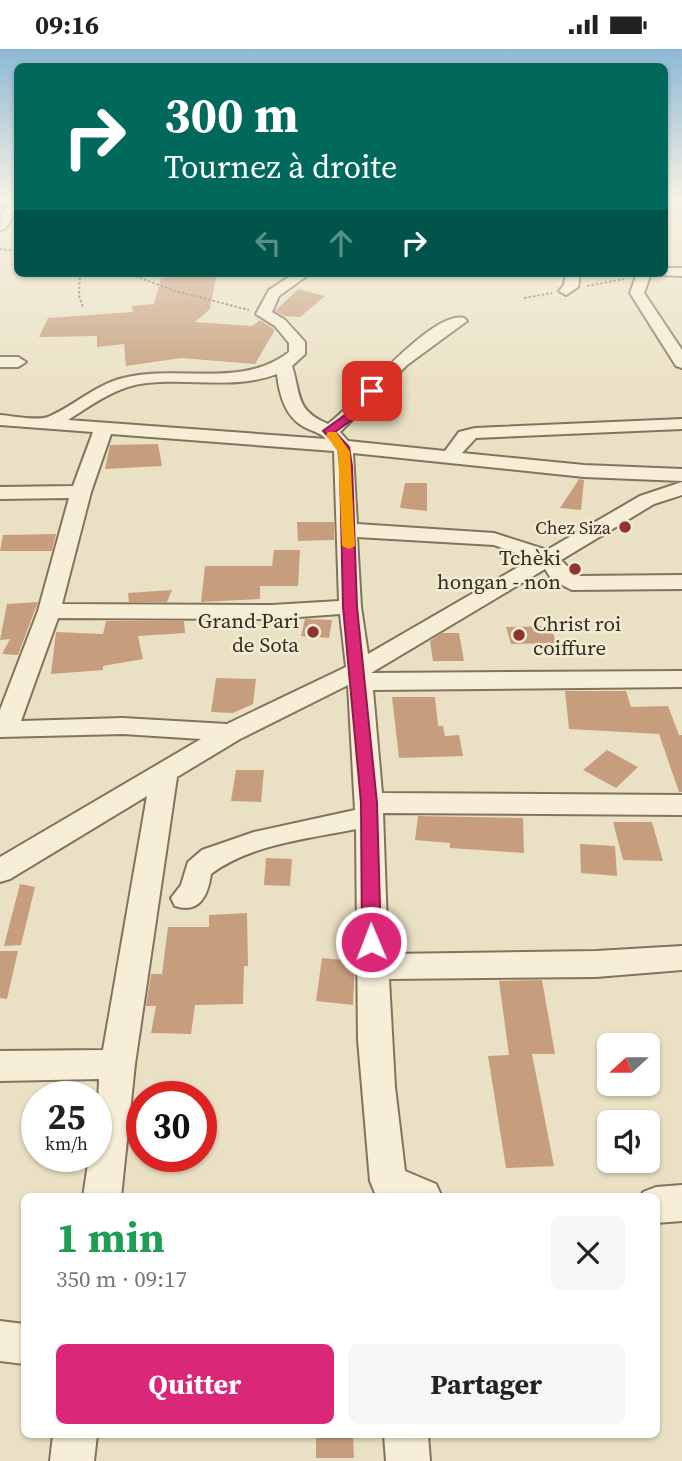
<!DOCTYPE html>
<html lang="fr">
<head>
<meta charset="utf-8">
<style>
  :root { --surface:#fff; --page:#f6f6f6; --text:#222; --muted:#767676; --accent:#db2777 }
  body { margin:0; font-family:"Source Serif 4",serif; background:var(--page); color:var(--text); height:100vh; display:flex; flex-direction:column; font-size:26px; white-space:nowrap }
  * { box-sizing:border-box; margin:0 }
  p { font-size:23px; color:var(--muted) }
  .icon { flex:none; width:38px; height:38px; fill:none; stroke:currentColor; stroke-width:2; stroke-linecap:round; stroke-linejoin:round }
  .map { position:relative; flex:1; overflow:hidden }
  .details { position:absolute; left:21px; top:1144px; width:639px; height:245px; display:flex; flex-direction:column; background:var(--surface); border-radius:10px; box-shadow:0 2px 5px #0004 }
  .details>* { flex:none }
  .banner { position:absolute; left:14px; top:14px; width:654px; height:214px; border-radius:10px; box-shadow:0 2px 5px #0004; background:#00695c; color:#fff; overflow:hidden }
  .needle { width:46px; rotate:249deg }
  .tools { position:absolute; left:597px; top:984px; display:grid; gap:14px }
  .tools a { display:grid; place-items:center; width:63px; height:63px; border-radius:10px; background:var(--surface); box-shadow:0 2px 5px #0004; font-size:35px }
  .speed { position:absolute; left:21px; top:1032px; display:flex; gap:14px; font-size:35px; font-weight:700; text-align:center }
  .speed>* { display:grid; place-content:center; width:91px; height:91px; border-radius:50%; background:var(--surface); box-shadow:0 2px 5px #0004; line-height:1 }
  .speed small { font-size:18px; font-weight:400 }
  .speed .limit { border:10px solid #d22; background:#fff; color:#111 }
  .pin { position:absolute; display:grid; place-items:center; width:60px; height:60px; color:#fff; margin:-30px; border-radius:14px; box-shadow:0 4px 10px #0006 }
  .me { position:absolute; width:77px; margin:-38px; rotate:359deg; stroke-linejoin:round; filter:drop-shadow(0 0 5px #0008) }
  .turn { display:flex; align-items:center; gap:24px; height:147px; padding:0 35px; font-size:32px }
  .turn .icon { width:91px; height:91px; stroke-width:2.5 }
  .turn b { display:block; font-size:49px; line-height:60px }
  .lanes { display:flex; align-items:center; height:66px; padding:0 35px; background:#0003; justify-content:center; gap:35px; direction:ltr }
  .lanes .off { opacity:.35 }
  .round { display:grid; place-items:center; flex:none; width:74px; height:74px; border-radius:10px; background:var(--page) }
  .summary { display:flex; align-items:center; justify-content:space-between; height:119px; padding:0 35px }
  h1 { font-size:42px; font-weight:700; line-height:52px; color:#1e9e55 }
  .primary-button { display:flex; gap:14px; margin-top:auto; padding:14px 35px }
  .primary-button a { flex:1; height:80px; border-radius:10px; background:var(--accent); color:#fff; font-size:28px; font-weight:700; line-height:80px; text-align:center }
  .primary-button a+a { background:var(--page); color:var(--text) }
  .status { display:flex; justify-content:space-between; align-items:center; height:49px; padding:0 35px; background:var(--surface); direction:ltr }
  .status svg { height:19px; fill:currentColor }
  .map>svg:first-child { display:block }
  .building { fill:#c69e7d }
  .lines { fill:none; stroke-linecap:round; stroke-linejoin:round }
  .minor-casing { stroke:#84735c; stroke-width:4 }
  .path { stroke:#84735c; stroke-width:2; stroke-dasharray:2.5 2; stroke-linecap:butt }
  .minor { fill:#f6eed7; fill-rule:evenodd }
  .route { fill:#db2777; stroke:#8e194d; stroke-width:2 }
  .slow { fill:#f59e0b }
  .poi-dot { fill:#8e3431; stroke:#f2ebd3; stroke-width:2.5 }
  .labels { text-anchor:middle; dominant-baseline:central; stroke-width:5; stroke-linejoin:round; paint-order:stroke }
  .far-poi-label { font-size:18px; fill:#352a1f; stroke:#f2ebd3; text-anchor:end }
  .poi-label { font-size:21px; fill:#352a1f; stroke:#f2ebd3; text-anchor:end }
</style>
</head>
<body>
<div class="status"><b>09:16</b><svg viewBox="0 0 49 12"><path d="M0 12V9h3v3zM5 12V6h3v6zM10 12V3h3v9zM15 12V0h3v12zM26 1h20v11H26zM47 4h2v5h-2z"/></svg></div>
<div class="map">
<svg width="682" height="1412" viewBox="0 0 682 1412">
  <rect width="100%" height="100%" fill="#eae1c4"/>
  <!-- building -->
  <g class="building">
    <polygon points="203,224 217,224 210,260 195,273 252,277 260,271 275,281 255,315 181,309 126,317 124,295 97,298 97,287 39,288 48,269 133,263 132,257 154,255 161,229"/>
    <polygon points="298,240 325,247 300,268 284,267 275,262"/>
    <polygon points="158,395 162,417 105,420 110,396"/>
    <polygon points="579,430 584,431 581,461 560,459"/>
    <polygon points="405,434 427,434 427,462 400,459"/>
    <polygon points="297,473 334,473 334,491 298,492"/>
    <polygon points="56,485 52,502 0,502 3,486"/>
    <polygon points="274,501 300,501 298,537 260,537 260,550 201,553 205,517 272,517"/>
    <polygon points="172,541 167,553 129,553 128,544"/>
    <polygon points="38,553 18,606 2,605 10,590 0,591 7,555"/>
    <polygon points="305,570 332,571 329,589 301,587"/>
    <polygon points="106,572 184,572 185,584 138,587 143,610 103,617 103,621 51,625 56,583 103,585"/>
    <polygon points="551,577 556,594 511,595 506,578"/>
    <polygon points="442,584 459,584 464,612 433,612 430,592"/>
    <polygon points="216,629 256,630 253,655 233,664 211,663"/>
    <polygon points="565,642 626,642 631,658 668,657 679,686 682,686 682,743 679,743 659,685 569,680"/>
    <polygon points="392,648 435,648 438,677 443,677 445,687 459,686 463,707 399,709"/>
    <polygon points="607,701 638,718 616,739 583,721"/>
    <polygon points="236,721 264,721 261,753 231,752"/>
    <polygon points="418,767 523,769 524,804 450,799 450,794 415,791"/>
    <polygon points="613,773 652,773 663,812 623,811"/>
    <polygon points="580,795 615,797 617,827 581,824"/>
    <polygon points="266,809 292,810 290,837 264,836"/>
    <polygon points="20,835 35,838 21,896 4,897"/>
    <polygon points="247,864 248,917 244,917 243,955 195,956 191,985 151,984 156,957 146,957 151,925 162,925 168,878 209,878 209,866"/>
    <polygon points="0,902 18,902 7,950 0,949"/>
    <polygon points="322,909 355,912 353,956 316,952"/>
    <polygon points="542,931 555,1005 532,1005 554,1117 506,1119 488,1007 509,1006 499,932"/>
    <polygon points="316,1386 353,1386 354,1409 316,1409"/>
  </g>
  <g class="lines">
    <!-- minor casing -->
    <g class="minor-casing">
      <g id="minor">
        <path d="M18 151V160L5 180 0 181C0 166 2 156 18 151Z"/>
        <polygon points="665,219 682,219 682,227 660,226 665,224"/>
        <path d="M295 224H311L279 247 272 263 285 271 305 293V305L292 317C301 346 295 361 328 375 355 356 431 261 464 269L467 272 407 316 340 383 348 392 445 402 459 383 475 379 682 370V380L476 389 462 404 584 416 682 420V432L584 428 353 404 357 475 494 484 547 501 640 447 682 433V446L654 455 561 511 577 527 682 526V540L572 541 552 531 545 520 371 624 682 622V638L373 641 382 744 682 746V766L383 764 388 905 596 902 682 897V921L596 928 389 930 395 1038 405 1122 436 1135 442 1148H383L375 1144 370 1132 358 991 356 780C308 790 251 795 211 825 208 846 200 865 175 857L171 849 181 836 188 813 202 801 254 783 355 761 348 636 240 690 177 728 135 1015 121 1148H83L89 1108H96L99 1030 0 1032V1002L103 1001 147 747 10 830 0 833V808L201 690 123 685 0 688V661L38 562 69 449 0 450V438L73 437 93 383 0 376V366C13 367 36 372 48 368 74 357 95 336 123 329 178 315 242 340 289 303V294L275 277 256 265 269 241ZM277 325C279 343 284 365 301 376 309 382 319 382 326 390L68 371C93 355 117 337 147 334 191 329 235 341 277 325ZM111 385 334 402 339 552 272 556 62 555 91 443ZM357 488 494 496 532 510 368 605 361 558ZM340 565 346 618 227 675 123 669 21 672 58 569 272 570Z"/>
        <polygon points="566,224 580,224 578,238 566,246 559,242 564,236"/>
        <polygon points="637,224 651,224 644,244 682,301 682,319 676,317 630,244"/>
        <polygon points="0,308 18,308 26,313 18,318 0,318"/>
        <polygon points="682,1136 682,1172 656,1174 656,1148 641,1148 643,1143 656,1138"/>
        <polygon points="0,1272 24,1275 24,1315 0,1312"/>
        <polygon points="53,1386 97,1386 94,1412 50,1412"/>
        <polygon points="384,1386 428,1386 430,1412 386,1412"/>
      </g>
    </g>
    <!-- path -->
    <g class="path">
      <polyline points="0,200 18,202"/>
      <polyline points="80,224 79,247 83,258"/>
      <polyline points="127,224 175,242 249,261"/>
      <polyline points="587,237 624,230"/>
      <polyline points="524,249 552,244"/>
    </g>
    <!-- minor -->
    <use href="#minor" class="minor"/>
  </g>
  <!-- sky -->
  <linearGradient id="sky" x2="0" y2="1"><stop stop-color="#8db8d5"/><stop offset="0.43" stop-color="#f6f2e4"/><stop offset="1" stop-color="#f6f2e4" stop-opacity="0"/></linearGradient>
  <rect width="682" height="347" fill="url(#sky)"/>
  <!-- route -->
  <polygon class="route" points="369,340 378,342 360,365 335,383 349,398 352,417 357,558 377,754 381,893 371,901 362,893 361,754 343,558 340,417 338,398 323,382 353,360"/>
  <!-- slow -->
  <polygon class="slow" points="328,383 336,383 350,403 355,497 349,500 342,497 338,403 326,386"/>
  <!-- markers -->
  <g class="poi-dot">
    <circle cx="625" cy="478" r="7"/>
    <circle cx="575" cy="520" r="7"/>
    <circle cx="313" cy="583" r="7"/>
    <circle cx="519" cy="586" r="7"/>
  </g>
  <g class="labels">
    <!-- far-poi labels -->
    <g class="far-poi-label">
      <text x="611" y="478">Chez Siza</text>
    </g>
    <!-- poi labels -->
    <g class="poi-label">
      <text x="561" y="508">Tchèki<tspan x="561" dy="24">hongan - non</tspan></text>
      <text x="299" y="571">Grand Pari<tspan x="299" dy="24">de Sota</tspan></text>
      <text x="533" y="574" text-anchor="start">Christ roi<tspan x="533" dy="24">coiffure</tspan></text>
    </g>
  </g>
</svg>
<div class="tools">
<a><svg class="needle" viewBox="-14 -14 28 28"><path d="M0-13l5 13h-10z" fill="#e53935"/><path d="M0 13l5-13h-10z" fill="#767676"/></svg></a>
<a><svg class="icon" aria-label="sound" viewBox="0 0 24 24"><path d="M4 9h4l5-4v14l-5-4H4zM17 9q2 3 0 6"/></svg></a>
</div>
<div class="speed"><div>25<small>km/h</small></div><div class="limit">30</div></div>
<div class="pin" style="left:372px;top:342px;background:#d93025"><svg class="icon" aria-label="arrive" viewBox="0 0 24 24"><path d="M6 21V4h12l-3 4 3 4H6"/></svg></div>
<svg class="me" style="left:371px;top:893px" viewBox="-20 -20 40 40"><circle r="17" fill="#db2777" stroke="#fff" stroke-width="3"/><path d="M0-11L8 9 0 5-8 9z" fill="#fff"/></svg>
<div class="banner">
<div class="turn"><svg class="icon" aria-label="right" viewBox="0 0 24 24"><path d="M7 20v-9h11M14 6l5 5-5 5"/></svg><div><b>300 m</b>Tournez à droite</div></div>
<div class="lanes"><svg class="icon off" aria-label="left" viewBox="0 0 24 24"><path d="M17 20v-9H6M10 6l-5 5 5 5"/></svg><svg class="icon off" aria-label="ahead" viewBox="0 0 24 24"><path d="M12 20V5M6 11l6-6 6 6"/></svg><svg class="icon" aria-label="right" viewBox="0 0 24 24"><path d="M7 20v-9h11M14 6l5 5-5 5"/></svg></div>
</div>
<section class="details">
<div class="summary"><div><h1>1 min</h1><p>350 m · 09:17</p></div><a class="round"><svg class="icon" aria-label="close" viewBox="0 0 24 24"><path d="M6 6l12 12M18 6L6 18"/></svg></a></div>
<div class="primary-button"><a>Quitter</a><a>Partager</a></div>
</section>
</div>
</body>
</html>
